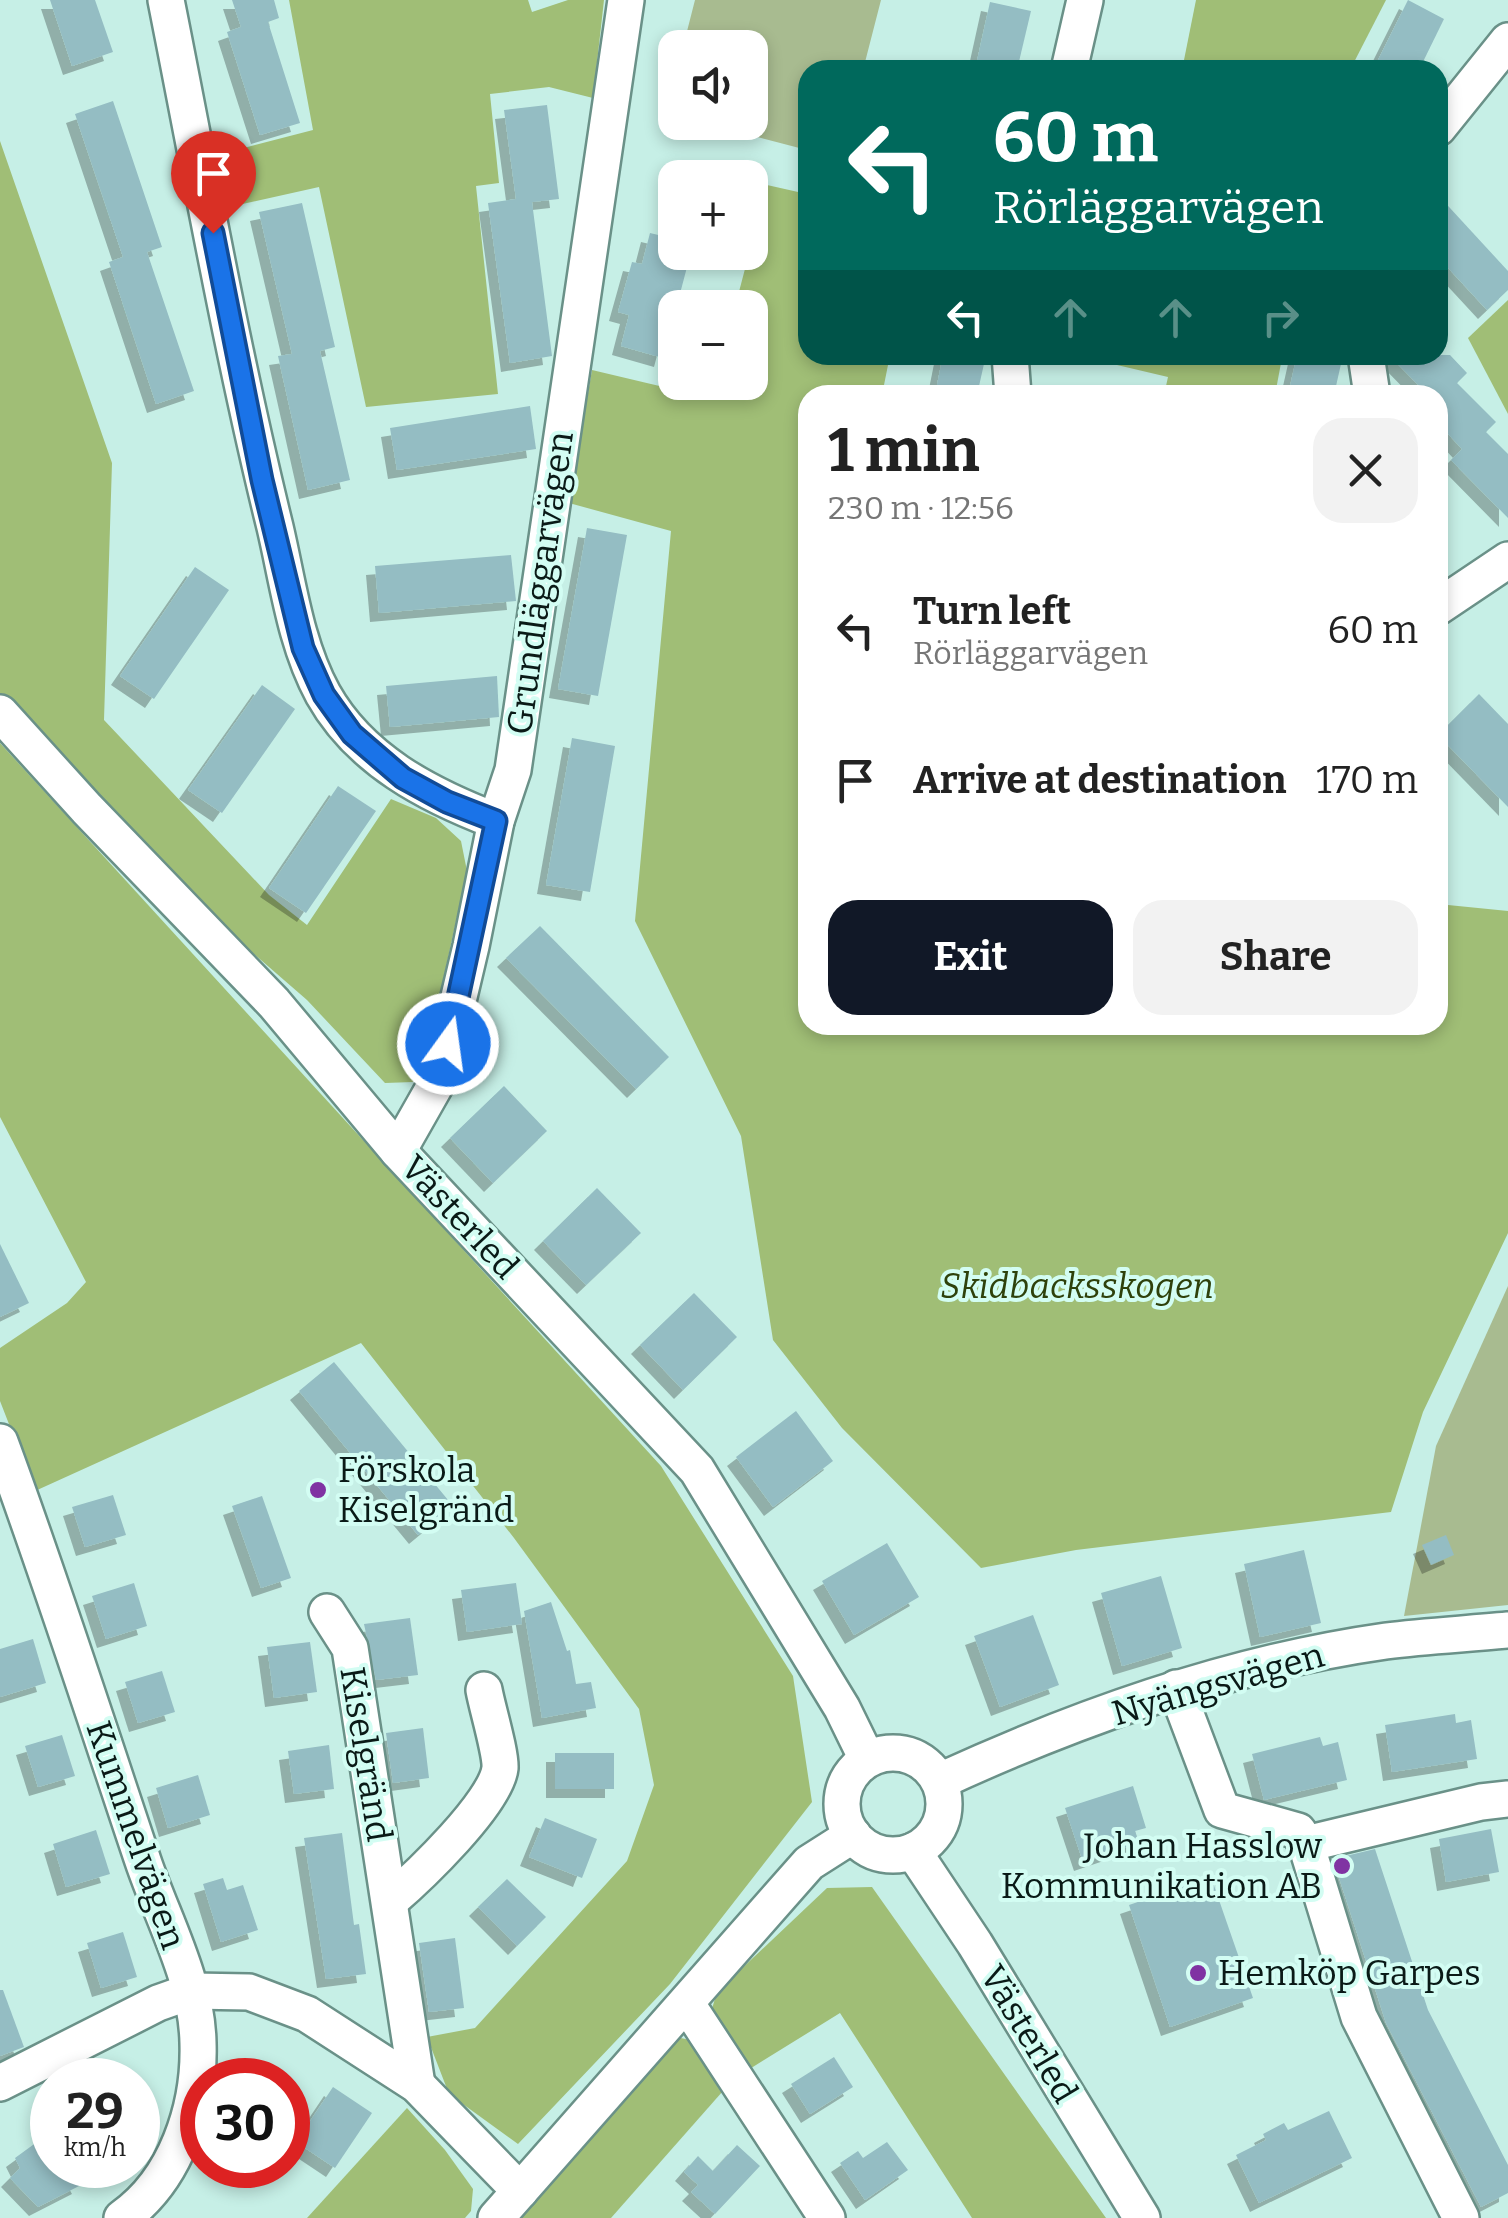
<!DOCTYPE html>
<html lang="en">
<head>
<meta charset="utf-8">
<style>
  :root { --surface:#fff; --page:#f2f2f2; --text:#222; --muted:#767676; --accent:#111827 }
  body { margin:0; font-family:Bitter,serif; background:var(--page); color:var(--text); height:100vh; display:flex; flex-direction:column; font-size:38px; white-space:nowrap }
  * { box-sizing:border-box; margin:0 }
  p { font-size:32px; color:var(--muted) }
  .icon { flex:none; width:55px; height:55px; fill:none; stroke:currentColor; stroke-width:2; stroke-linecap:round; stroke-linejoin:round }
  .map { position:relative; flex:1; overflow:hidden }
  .sheet { position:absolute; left:798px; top:385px; width:650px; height:650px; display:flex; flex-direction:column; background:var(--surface); border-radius:30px; box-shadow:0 5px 15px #0003 }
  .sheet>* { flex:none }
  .hud { position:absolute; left:798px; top:60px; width:650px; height:305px; border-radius:30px; box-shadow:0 5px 15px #0003; background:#00695c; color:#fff; overflow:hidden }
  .fabs { position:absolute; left:658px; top:30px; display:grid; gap:20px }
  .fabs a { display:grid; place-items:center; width:110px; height:110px; border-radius:20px; background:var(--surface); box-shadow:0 5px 15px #0003; font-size:50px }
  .speed { position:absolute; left:30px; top:2058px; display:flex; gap:20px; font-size:50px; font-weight:700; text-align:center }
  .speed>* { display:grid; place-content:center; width:130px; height:130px; border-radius:50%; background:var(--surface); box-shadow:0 5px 15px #0003; line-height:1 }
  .speed small { font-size:25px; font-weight:400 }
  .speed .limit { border:15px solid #d22; background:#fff; color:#111 }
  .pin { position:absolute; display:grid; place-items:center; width:85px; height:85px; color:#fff; margin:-102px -42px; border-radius:50% 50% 50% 0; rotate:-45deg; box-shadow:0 0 10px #0007 }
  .pin .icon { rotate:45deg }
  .me { position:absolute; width:110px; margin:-55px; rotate:14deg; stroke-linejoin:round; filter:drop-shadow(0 0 8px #0008) }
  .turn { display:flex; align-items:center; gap:35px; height:210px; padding:0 30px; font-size:45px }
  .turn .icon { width:130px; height:130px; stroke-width:2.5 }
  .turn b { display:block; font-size:70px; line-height:85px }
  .lanes { display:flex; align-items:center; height:95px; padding:0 30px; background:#0003; justify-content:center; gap:50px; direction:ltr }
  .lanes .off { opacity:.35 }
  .round { display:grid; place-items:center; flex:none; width:105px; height:105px; border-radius:30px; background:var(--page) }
  .overview { display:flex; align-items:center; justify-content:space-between; height:170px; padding:0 30px }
  h1 { font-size:60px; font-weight:700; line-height:75px }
  .primary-button { display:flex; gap:20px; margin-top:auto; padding:20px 30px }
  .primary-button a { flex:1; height:115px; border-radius:30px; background:var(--accent); color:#fff; font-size:40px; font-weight:700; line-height:115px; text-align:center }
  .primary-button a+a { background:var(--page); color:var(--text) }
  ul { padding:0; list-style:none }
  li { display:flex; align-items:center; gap:30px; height:150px; padding:0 30px }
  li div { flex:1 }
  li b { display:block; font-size:38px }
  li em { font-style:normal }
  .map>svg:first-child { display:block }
  .green { fill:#a8bb90 }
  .forest { fill:#a0be76 }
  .building { fill:#94bdc3; filter:url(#shadow) }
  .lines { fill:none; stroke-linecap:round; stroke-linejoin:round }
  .minor-casing { stroke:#6a9188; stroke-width:40 }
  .minor { stroke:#fff; stroke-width:35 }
  .route-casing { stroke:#114b97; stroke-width:25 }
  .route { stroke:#1a73e8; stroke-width:18 }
  .poi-dot { fill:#8033a3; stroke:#d3fdf3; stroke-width:4 }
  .labels { text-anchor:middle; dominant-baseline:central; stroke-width:8; stroke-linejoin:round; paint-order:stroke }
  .street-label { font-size:35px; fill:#0a1a17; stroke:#d3fdf3 }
  .park-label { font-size:35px; font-style:italic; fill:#2e410b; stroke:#d3fdf3 }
  .poi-label { font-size:35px; fill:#0a1a17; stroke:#d3fdf3; text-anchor:start }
</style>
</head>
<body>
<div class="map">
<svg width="1508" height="2218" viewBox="0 0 1508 2218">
  <defs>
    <filter id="shadow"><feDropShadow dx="-9" dy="9" stdDeviation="0" flood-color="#0004"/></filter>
  </defs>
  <rect width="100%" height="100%" fill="#c6efe6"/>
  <!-- green -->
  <g class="green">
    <polygon points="695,0 881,0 863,70 808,70 807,150 703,123 750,122 750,48 683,47"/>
    <polygon points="1508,1286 1508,1605 1404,1616 1436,1446"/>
  </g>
  <!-- forest -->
  <g class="forest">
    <polygon points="289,0 528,0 532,12 568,0 604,0 593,98 549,87 490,94 499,183 476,186 498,394 366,407 319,187 229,207 217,155 313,130"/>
    <polygon points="1196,0 1386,0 1350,70 1182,70"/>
    <polygon points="0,141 112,463 104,720 269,895 307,925 391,799 436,818 461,841 467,871 425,1063 413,1082 385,1083 307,1000 87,809 0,719"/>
    <polygon points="767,185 807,194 808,355 890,355 882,395 808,395 808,1025 1438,1025 1438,904 1508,911 1508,1233 1423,1412 1391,1512 1076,1550 981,1568 842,1428 773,1340 741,1136 635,921 671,531 569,503 592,370 710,398 715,383 750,382 750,308 735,307"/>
    <polygon points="1508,300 1508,414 1468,338"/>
    <polygon points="1119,355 1268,355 1267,360 1281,363 1275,395 1164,395 1168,377 1117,365"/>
    <polygon points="0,743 661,1466 793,1676 812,1802 670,1984 518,2144 449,2094 427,2037 475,2028 627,1861 654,1785 639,1709 514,1538 361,1343 35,1491 0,1401 0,1348 67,1303 86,1282 0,1117"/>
    <polygon points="872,1887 1106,2218 972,2218 840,2013 748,2070 711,2012 717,1992 827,1888"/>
    <polygon points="676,2037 695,2041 730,2083 611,2218 514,2218"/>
    <polygon points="407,2108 445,2150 473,2189 471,2211 465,2218 307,2218"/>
  </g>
  <!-- building -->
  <g class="building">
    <polygon points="50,0 95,0 113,52 72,66"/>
    <polygon points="232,0 274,0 279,18 268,22 300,123 260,135 227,32 241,27"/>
    <polygon points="1408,0 1444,19 1419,70 1373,70"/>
    <polygon points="990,2 1031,11 1017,70 975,70"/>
    <polygon points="113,101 162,247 147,252 194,391 156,404 109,262 123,257 75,114"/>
    <polygon points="547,105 559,199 532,202 552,356 510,363 488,203 516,199 504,110"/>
    <polygon points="1438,195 1508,271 1508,290 1487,310 1438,257"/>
    <polygon points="302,203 335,347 320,351 350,480 308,490 278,356 292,354 259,212"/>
    <polygon points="650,233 675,239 675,252 691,252 663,358 621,346 629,315 618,312 632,262 642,264"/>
    <polygon points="943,355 986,355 977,395 935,395"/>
    <polygon points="1297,355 1343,355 1334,395 1288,395"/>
    <polygon points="1389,355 1450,355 1467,373 1457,383 1496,422 1486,432 1508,454 1508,518 1451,460 1462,449 1438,423 1438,395 1428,395"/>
    <polygon points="530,406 536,449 397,470 390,428"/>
    <polygon points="587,528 627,535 598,696 558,689"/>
    <polygon points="511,555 516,601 379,613 375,566"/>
    <polygon points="195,567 229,590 154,699 120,676"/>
    <polygon points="497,676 499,717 390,727 386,686"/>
    <polygon points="262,685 295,709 222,813 188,790"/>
    <polygon points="1479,694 1508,724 1508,807 1438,735"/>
    <polygon points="572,738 615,746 590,892 546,885"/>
    <polygon points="338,786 376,811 306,913 269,888"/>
    <polygon points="540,926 669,1057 636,1089 506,958"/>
    <polygon points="504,1086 547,1131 493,1183 450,1138"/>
    <polygon points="597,1188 641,1233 586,1285 543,1241"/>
    <polygon points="0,1244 29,1303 0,1317"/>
    <polygon points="694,1293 737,1337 683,1390 640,1345"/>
    <polygon points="334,1362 453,1506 418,1535 299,1391"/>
    <polygon points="796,1411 833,1461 773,1507 736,1457"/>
    <polygon points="113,1495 126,1535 85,1547 72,1507"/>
    <polygon points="262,1496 291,1578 261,1588 232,1506"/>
    <polygon points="1446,1535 1454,1555 1431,1565 1422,1545"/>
    <polygon points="887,1543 919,1597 854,1635 822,1581"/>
    <polygon points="1304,1550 1321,1623 1260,1637 1244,1564"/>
    <polygon points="1161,1576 1182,1648 1122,1666 1101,1593"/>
    <polygon points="134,1583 147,1626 106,1639 92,1596"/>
    <polygon points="516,1583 522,1624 467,1632 461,1590"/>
    <polygon points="551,1602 567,1651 570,1650 576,1684 591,1682 596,1708 542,1718 524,1611"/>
    <polygon points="1033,1615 1059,1685 1000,1707 974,1636"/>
    <polygon points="410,1618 418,1675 376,1680 364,1624"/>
    <polygon points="33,1639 46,1683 0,1697 0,1649"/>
    <polygon points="310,1642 317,1692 274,1698 267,1647"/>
    <polygon points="162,1671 175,1712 138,1723 125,1682"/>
    <polygon points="1455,1714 1456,1723 1471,1720 1477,1759 1392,1772 1385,1725"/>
    <polygon points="423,1728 429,1778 393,1783 386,1733"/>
    <polygon points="62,1735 75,1776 38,1787 25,1746"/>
    <polygon points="1320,1737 1323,1746 1338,1742 1347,1780 1264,1800 1252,1754"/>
    <polygon points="329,1745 334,1789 294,1794 288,1751"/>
    <rect x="555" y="1753" width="59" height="36"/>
    <polygon points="198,1775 210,1815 168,1828 156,1788"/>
    <polygon points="1133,1786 1146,1828 1135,1831 1139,1843 1083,1862 1065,1808"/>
    <polygon points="545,1818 597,1839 582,1878 529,1857"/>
    <polygon points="1491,1829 1499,1872 1446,1882 1439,1839"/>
    <polygon points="96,1830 110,1874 66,1887 53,1844"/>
    <polygon points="342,1833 354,1925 359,1924 366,1974 326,1979 304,1838"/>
    <polygon points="1375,1849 1428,2010 1508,2165 1508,2193 1481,2207 1386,2023 1333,1859"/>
    <polygon points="1211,1877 1253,1998 1170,2027 1129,1905"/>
    <polygon points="223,1878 227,1890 243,1885 258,1930 221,1942 203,1884"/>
    <polygon points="507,1879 546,1917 517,1946 478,1907"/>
    <polygon points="123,1932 137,1977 101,1988 87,1943"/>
    <polygon points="455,1938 464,2008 429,2012 419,1943"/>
    <polygon points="0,1990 3,1990 24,2047 0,2056"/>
    <polygon points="834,2057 853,2087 810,2114 791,2084"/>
    <polygon points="333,2087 372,2113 335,2168 296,2142"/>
    <polygon points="1329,2111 1352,2158 1259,2203 1236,2155 1266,2140 1263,2134 1284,2123 1288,2130"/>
    <polygon points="52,2131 52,2165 70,2165 81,2185 38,2207 10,2178 20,2168 15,2158"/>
    <polygon points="887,2142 908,2170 865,2200 840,2163 858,2151 863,2158"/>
    <polygon points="737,2145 760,2166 715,2214 691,2192 698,2185 684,2172 698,2156 713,2171"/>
  </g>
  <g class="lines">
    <!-- minor casing -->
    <g class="minor-casing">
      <g id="minor">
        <path d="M166 0C201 176 232 353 275 527 288 582 295 643 323 694 360 760 428 795 496 821"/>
        <polyline points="1069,70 1085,0"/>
        <polyline points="1438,128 1508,41"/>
        <polyline points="1010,355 1013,395"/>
        <polyline points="1366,355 1372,395"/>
        <polyline points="1438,607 1508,560"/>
        <polyline points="0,713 87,809 274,1003 398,1151 697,1470 842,1708 867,1759"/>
        <polyline points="398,1151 440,1077 471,946 496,821 513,770 626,0"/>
        <path d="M0 1442C51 1580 96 1721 143 1861 163 1920 197 1980 198 2043 200 2107 176 2180 122 2218"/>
        <polyline points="327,1612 350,1648 417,2085"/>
        <polyline points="1176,1688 1222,1810 1298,1831 1306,1844 1359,2017 1461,2218"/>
        <circle cx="893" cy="1804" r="51"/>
        <path d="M940 1781C1081 1716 1231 1663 1386 1641 1426 1636 1467 1634 1508 1630"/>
        <polyline points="1306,1844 1481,1802 1508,1799"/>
        <polyline points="913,1851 975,1944 1142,2218"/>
        <path d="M390 1901C418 1877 496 1803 500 1768 501 1753 487 1707 484 1690"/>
        <polyline points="687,2004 827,2218"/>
        <polyline points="0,2083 158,2003 192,1991 249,1992 307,2014 417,2085 520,2191"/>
        <polyline points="496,2218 809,1863 853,1835"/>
      </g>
    </g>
    <!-- minor -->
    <use href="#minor" class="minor"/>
  </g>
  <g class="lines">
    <!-- route casing -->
    <g class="route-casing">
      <polyline id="route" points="213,233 262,480 303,648 324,695 352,734 403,778 447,802 496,821 448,1044"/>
    </g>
    <!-- route -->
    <use href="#route" class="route"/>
  </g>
  <!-- markers -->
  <g class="poi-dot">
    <circle cx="318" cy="1490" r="10"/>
    <circle cx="1342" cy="1866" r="10"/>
    <circle cx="1198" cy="1973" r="10"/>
  </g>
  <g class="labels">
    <!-- street labels -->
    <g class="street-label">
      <text transform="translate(540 583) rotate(-82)">Grundläggarvägen</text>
      <text transform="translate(460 1217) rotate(47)">Västerled</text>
      <text transform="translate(1218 1684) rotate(-16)">Nyängsvägen</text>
      <text transform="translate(366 1754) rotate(81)">Kiselgränd</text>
      <text transform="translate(136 1835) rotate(71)">Kummelvägen</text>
      <text transform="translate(1029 2034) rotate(59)">Västerled</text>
    </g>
    <!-- park labels -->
    <g class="park-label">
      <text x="1077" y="1286">Skidbacksskogen</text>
    </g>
    <!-- poi labels -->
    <g class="poi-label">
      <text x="338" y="1470">Förskola<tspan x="338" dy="40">Kiselgränd</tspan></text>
      <text x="1322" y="1846" text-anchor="end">Johan Hasslow<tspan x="1322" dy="40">Kommunikation AB</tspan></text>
      <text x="1218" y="1973">Hemköp Garpes</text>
    </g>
  </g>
</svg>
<div class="fabs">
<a><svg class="icon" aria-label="sound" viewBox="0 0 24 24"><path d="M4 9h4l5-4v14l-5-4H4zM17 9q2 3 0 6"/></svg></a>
<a>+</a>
<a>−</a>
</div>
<div class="speed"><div>29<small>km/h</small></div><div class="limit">30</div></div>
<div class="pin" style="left:213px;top:233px;background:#d93025"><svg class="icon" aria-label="arrive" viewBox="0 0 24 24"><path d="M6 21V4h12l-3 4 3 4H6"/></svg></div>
<svg class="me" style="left:448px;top:1044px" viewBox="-20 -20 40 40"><circle r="17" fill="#1a73e8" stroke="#fff" stroke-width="3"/><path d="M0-11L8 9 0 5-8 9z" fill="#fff"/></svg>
<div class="hud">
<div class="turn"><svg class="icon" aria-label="left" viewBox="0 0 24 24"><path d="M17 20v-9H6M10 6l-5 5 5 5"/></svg><div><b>60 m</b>Rörläggarvägen</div></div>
<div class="lanes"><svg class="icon" aria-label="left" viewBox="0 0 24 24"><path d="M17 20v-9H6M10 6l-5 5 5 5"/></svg><svg class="icon off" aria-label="ahead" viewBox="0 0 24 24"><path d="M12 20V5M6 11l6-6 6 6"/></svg><svg class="icon off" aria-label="ahead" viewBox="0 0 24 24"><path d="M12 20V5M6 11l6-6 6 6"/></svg><svg class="icon off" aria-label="right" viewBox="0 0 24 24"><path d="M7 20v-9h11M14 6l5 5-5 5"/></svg></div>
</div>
<section class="sheet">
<div class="overview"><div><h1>1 min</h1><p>230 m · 12:56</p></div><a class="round"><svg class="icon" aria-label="close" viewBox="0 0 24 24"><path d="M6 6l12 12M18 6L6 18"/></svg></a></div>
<ul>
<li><svg class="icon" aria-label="left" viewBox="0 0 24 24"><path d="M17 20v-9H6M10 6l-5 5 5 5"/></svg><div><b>Turn left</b><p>Rörläggarvägen</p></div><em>60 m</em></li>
<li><svg class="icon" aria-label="arrive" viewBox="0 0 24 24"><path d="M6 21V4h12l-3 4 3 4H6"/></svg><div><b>Arrive at destination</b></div><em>170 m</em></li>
</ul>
<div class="primary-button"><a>Exit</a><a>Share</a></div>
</section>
</div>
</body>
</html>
